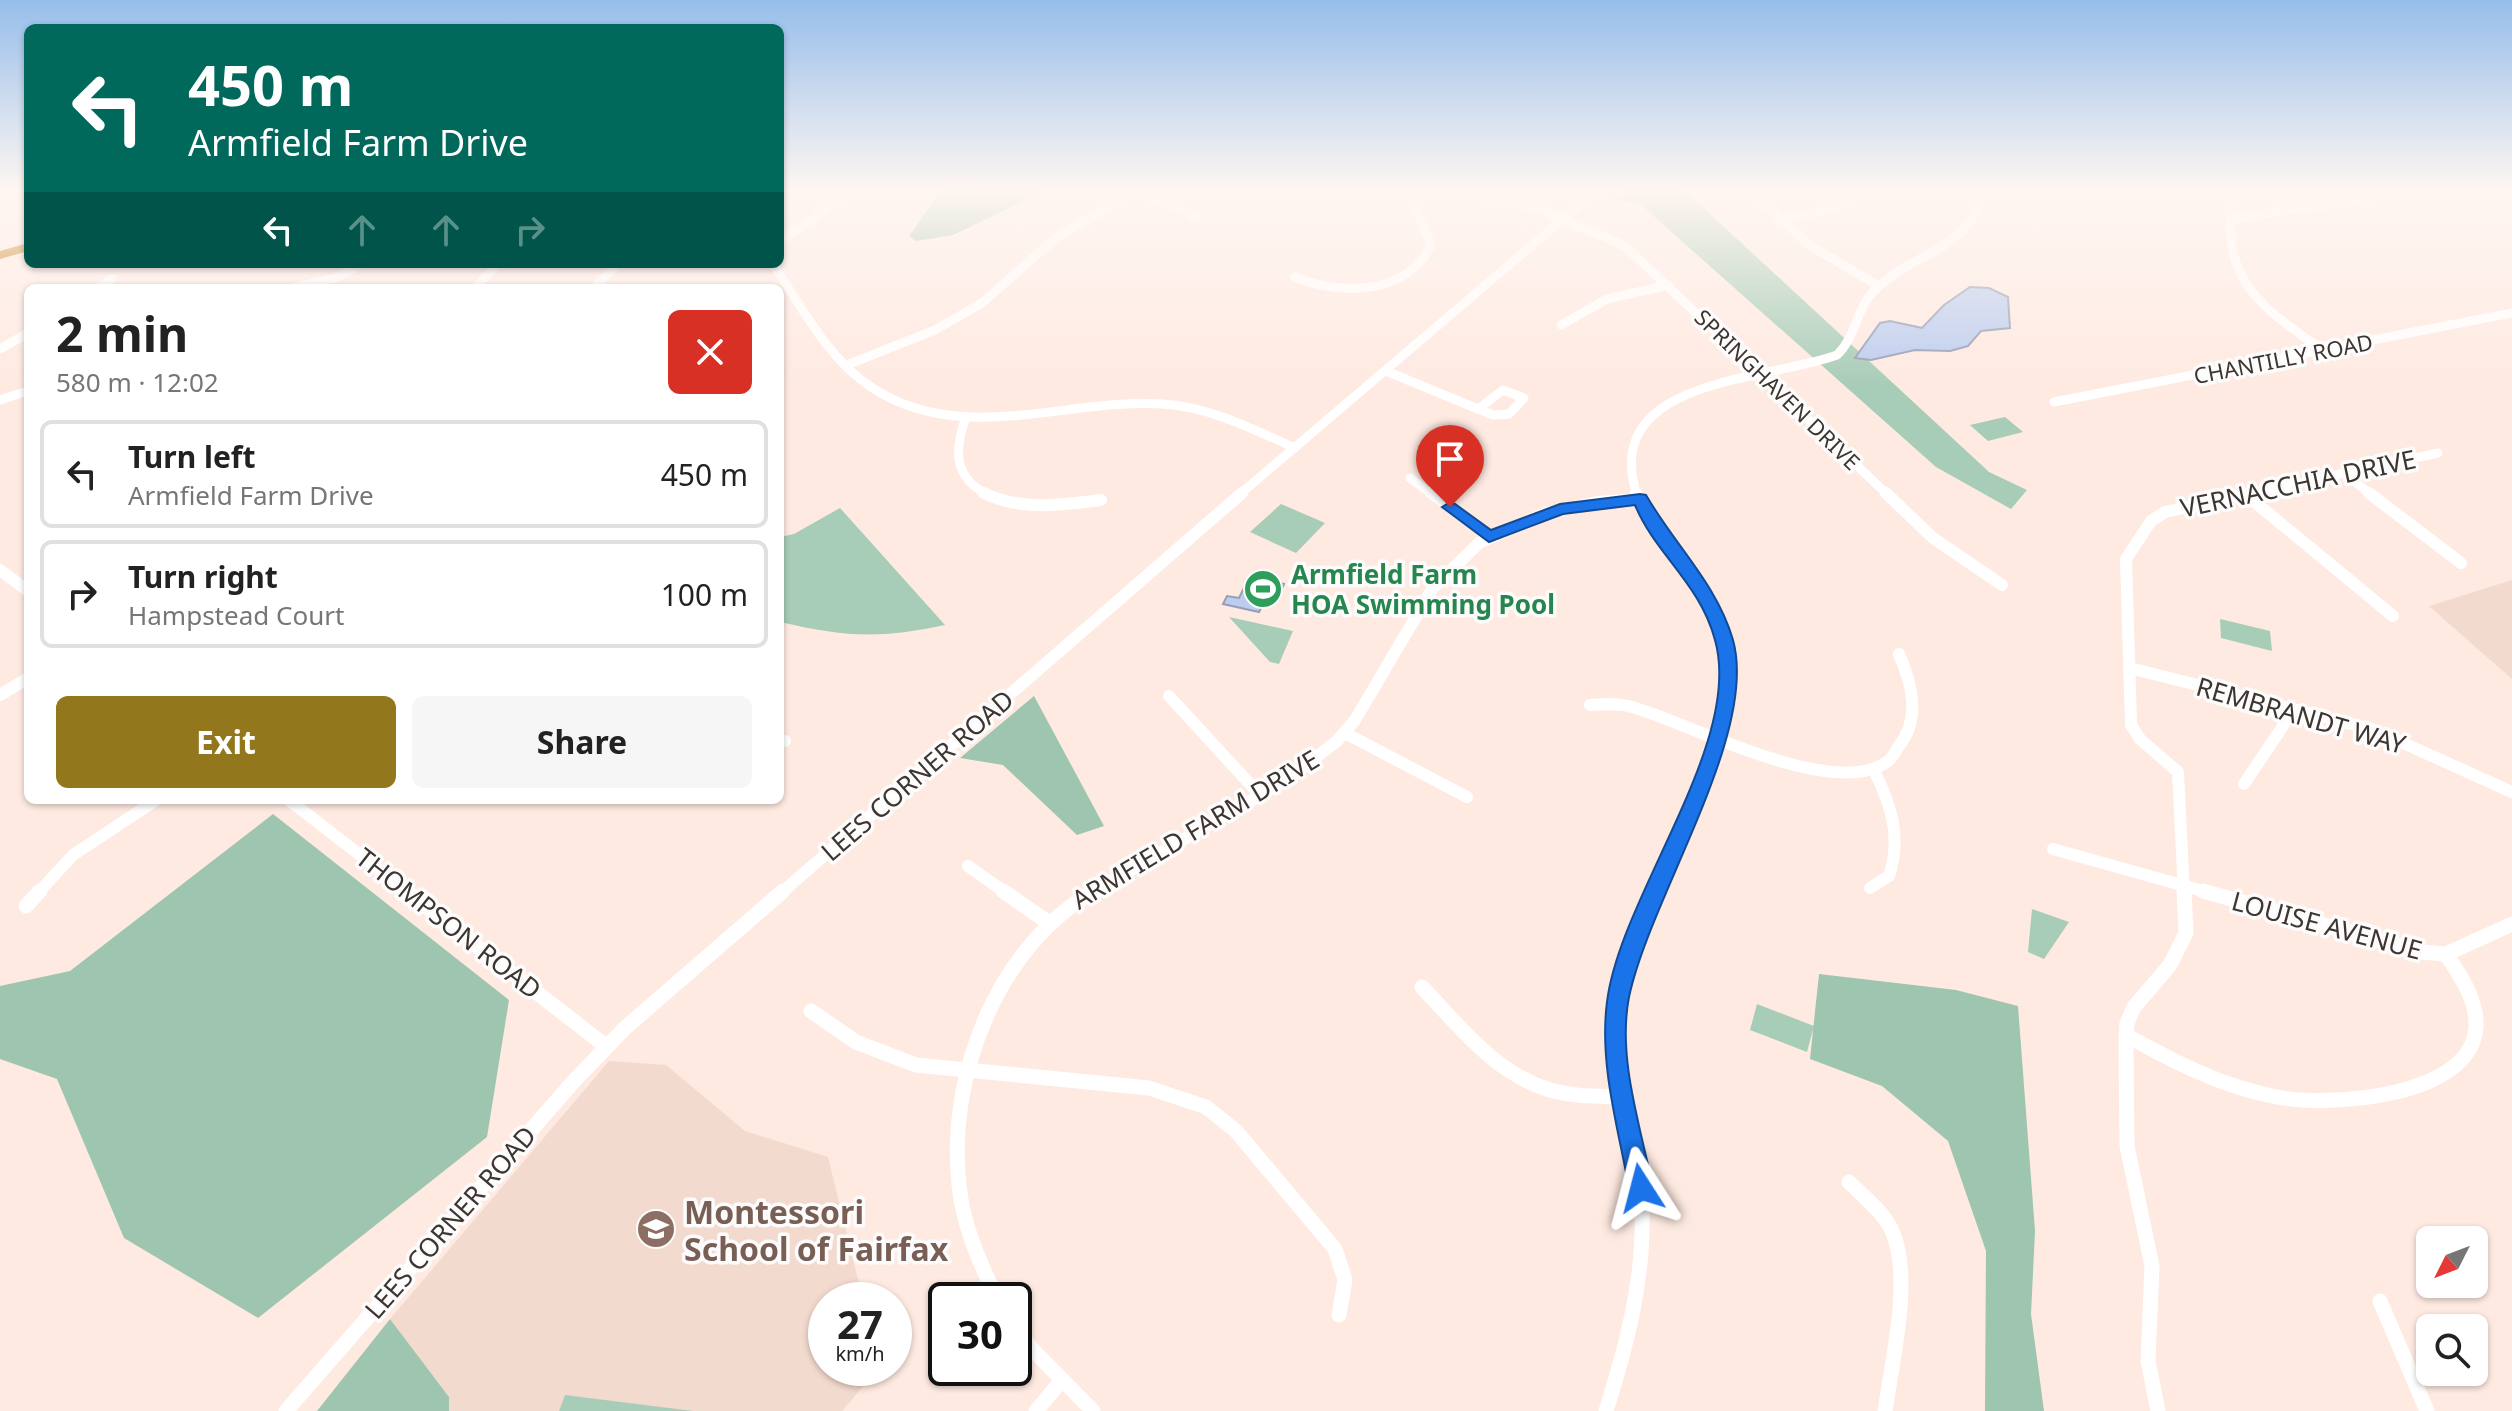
<!DOCTYPE html>
<html lang="en">
<head>
<meta charset="utf-8">
<style>
  :root { --surface:#fff; --page:#f6f6f6; --text:#222; --muted:#767676; --line:#e0e0e0; --accent:#92771d }
  body { margin:0; font-family:"Noto Sans",sans-serif; background:var(--page); color:var(--text); height:100vh; display:flex; flex-direction:column; font-size:30px; white-space:nowrap }
  * { box-sizing:border-box; margin:0 }
  p { font-size:26px; color:var(--muted) }
  .icon { flex:none; width:44px; height:44px; fill:none; stroke:currentColor; stroke-width:2; stroke-linecap:round; stroke-linejoin:round }
  .map { position:relative; flex:1; overflow:hidden }
  .details { position:absolute; left:24px; top:284px; width:760px; height:520px; display:flex; flex-direction:column; background:var(--surface); border-radius:12px; box-shadow:0 2px 6px #0004 }
  .details>* { flex:none }
  .top-card { position:absolute; left:24px; top:24px; width:760px; height:244px; border-radius:12px; box-shadow:0 2px 6px #0004; background:#00695c; color:#fff; overflow:hidden }
  .needle { width:52px; rotate:228deg }
  .fabs { position:absolute; left:2416px; top:1226px; display:grid; gap:16px }
  .fabs a { display:grid; place-items:center; width:72px; height:72px; border-radius:12px; background:var(--surface); box-shadow:0 2px 6px #0004; font-size:40px }
  .speed { position:absolute; left:808px; top:1282px; display:flex; gap:16px; font-size:40px; font-weight:700; text-align:center }
  .speed>* { display:grid; place-content:center; width:104px; height:104px; border-radius:50%; background:var(--surface); box-shadow:0 2px 6px #0004; line-height:1 }
  .speed small { font-size:20px; font-weight:400 }
  .speed .limit { border:4px solid #111; border-radius:12px; background:#fff; color:#111 }
  .pin { position:absolute; display:grid; place-items:center; width:68px; height:68px; color:#fff; margin:-82px -34px; border-radius:50% 50% 50% 0; rotate:-45deg; box-shadow:0 0 8px #0007 }
  .pin .icon { rotate:45deg }
  .me { position:absolute; width:88px; margin:-44px; rotate:351deg; stroke-linejoin:round; filter:drop-shadow(0 0 6px #0008) }
  .turn { display:flex; align-items:center; gap:28px; height:168px; padding:0 32px; font-size:36px }
  .turn .icon { width:104px; height:104px; stroke-width:2.5 }
  .turn b { display:block; font-size:56px; line-height:68px }
  .lanes { display:flex; align-items:center; height:76px; padding:0 32px; background:#0003; justify-content:center; gap:40px; direction:ltr }
  .lanes .off { opacity:.35 }
  .round { display:grid; place-items:center; flex:none; width:84px; height:84px; border-radius:12px; background:var(--page) }
  .summary { display:flex; align-items:center; justify-content:space-between; height:136px; padding:0 32px }
  h1 { font-size:48px; font-weight:700; line-height:60px }
  .action { display:flex; gap:16px; margin-top:auto; padding:16px 32px }
  .action a { flex:1; height:92px; border-radius:12px; background:var(--accent); color:#fff; font-size:32px; font-weight:700; line-height:92px; text-align:center }
  .action a+a { background:var(--page); color:var(--text) }
  ul { padding:0; list-style:none }
  li { display:flex; align-items:center; gap:24px; height:108px; margin:0 16px 12px; padding:0 16px; border:4px solid var(--line); border-radius:12px }
  li div { flex:1 }
  li b { display:block; font-size:30px }
  li em { font-style:normal }
  .map>svg:first-child { display:block }
  .built { fill:#f3dace }
  .green { fill:#a7ccb7 }
  .forest { fill:#9ec5b0 }
  .water { fill:#bccdef; stroke:#969fb6; stroke-width:2 }
  .lines { fill:none; stroke-linecap:round; stroke-linejoin:round }
  .minor-far2 { stroke:#fff; stroke-width:9 }
  .minor-far1 { stroke:#fff; stroke-width:12 }
  .minor { stroke:#fff; stroke-width:15 }
  .highway { fill:#c37200; fill-rule:evenodd }
  .route { fill:#1a73e8; stroke:#114b97; stroke-width:2 }
  .labels { text-anchor:middle; dominant-baseline:central; stroke-width:7; stroke-linejoin:round; paint-order:stroke }
  .far-street-label { font-size:22px; fill:#3e3531; stroke:#fcfcfc }
  .street-label { font-size:26px; fill:#3e3531; stroke:#fcfcfc }
  .leisure-label { font-size:26px; font-weight:bold; fill:#27864d; stroke:#fcfcfc; text-anchor:start }
  .near-education-label { font-size:32px; font-weight:bold; fill:#785e54; stroke:#fcfcfc; text-anchor:start }
</style>
</head>
<body>
<div class="map">
<svg width="2512" height="1411" viewBox="0 0 2512 1411">
  <rect width="100%" height="100%" fill="#feeae1"/>
  <!-- built -->
  <g class="built">
    <polygon points="2512,580 2512,679 2429,606"/>
    <polygon points="609,1061 666,1065 745,1131 828,1157 863,1300 826,1300 826,1368 879,1368 842,1411 449,1411 449,1397 390,1319"/>
  </g>
  <!-- green -->
  <g class="green">
    <polygon points="1623,189 1683,189 1989,472 2027,490 2011,509 1936,467 1640,204 1613,200"/>
    <polygon points="2005,417 2023,432 1988,441 1970,425"/>
    <polygon points="1281,504 1325,523 1296,553 1250,532"/>
    <path d="M840 508 945 625C878 639 846 637 780 622V537L794 534Z"/>
    <polygon points="1229,617 1293,631 1279,664 1270,662"/>
    <polygon points="2220,619 2270,631 2272,651 2221,638"/>
    <polygon points="2032,909 2069,922 2044,959 2028,952"/>
    <polygon points="1757,1004 1814,1026 1807,1052 1750,1030"/>
    <polygon points="565,1395 693,1411 559,1411"/>
  </g>
  <!-- forest -->
  <g class="forest">
    <polygon points="1042,189 1036,195 953,235 916,241 909,236 941,191"/>
    <polygon points="1034,696 1104,826 1077,835 1003,765 960,758"/>
    <polygon points="273,814 509,1000 487,1137 258,1318 124,1238 57,1079 0,1059 0,986 70,971"/>
    <polygon points="1819,974 1956,990 2018,1006 2035,1231 2031,1314 2044,1411 1985,1411 1986,1251 1948,1141 1882,1086 1810,1059"/>
    <polygon points="390,1319 449,1397 449,1411 317,1411"/>
  </g>
  <!-- water -->
  <g class="water">
    <polygon points="1970,287 1989,288 2008,297 2010,328 1981,331 1968,346 1950,351 1915,350 1871,360 1855,358 1880,323 1890,321 1922,328 1944,305"/>
    <polygon points="1250,576 1284,584 1278,597 1267,595 1259,612 1223,604 1227,596 1239,598"/>
  </g>
  <g class="lines">
    <!-- minor-far2 -->
    <g class="minor-far2">
      <polyline points="1450,189 1540,209 1625,246 1888,495"/>
      <polyline points="1750,189 1809,245 1879,286"/>
      <path d="M2228 189C2230 210 2229 231 2233 251 2242 298 2287 325 2323 350"/>
      <polyline points="1131,191 1174,205 1196,218"/>
      <polyline points="2232,219 2422,189"/>
      <polyline points="1777,220 1836,208 1854,198"/>
      <polyline points="780,240 858,189"/>
      <path d="M773 264C802 307 827 358 871 387 961 447 1065 398 1163 404 1210 407 1253 429 1295 448"/>
      <path d="M1295 277C1340 296 1409 295 1431 244L1406 189"/>
      <polyline points="98,288 112,279"/>
      <polyline points="292,288 336,278 361,264"/>
      <polyline points="475,288 498,264"/>
      <polyline points="593,288 618,264"/>
      <polyline points="1561,325 1607,299 1669,285"/>
      <polyline points="0,349 28,333"/>
      <polyline points="847,365 935,330 982,303 1058,236 1112,206 1133,189"/>
      <polyline points="1386,371 1478,409"/>
      <polygon points="1503,390 1524,398 1509,414 1493,415 1478,409"/>
      <polyline points="0,400 28,391"/>
      <polyline points="2054,402 2512,313"/>
      <path d="M966 417C954 450 953 477 988 495"/>
      <polyline points="2343,473 2372,495"/>
      <polyline points="1410,478 1433,495"/>
      <polyline points="1239,495 1598,189"/>
      <path d="M1637 495C1599 378 1766 381 1837 355 1856 337 1856 309 1874 291 1914 250 1968 254 1984 189"/>
      <polyline points="2243,495 2438,453"/>
    </g>
    <!-- minor-far1 -->
    <g class="minor-far1">
      <path d="M984 493C1019 511 1064 505 1101 500"/>
      <polyline points="1431,493 1489,536"/>
      <path d="M1636 493C1653 533 1689 561 1709 599 1760 699 1689 801 1652 893"/>
      <polyline points="1886,493 1933,538 2002,585"/>
      <polyline points="2369,493 2461,563"/>
      <polyline points="2245,494 2393,616"/>
      <polyline points="0,570 28,591"/>
      <polyline points="2130,668 2372,729 2512,792"/>
      <polyline points="0,695 28,678"/>
      <polyline points="1169,696 1260,795"/>
      <path d="M1590 705C1604 704 1619 703 1632 707 1690 723 1835 802 1888 761 1893 758 1896 750 1899 746 1921 718 1912 684 1899 654"/>
      <polyline points="1345,733 1467,797"/>
      <polyline points="780,741 785,741"/>
      <polyline points="2244,784 2283,726 2283,707"/>
      <polyline points="289,800 409,893"/>
      <polyline points="2053,849 2210,893"/>
      <polyline points="968,866 1006,893"/>
      <path d="M1870 888 1889 876C1902 837 1891 805 1874 770"/>
      <polyline points="38,893 73,855 156,800"/>
      <polyline points="781,893 1242,493"/>
      <polyline points="1091,893 1285,781 1337,741 1355,720 1433,588 1479,543 1546,513 1597,502 1640,499"/>
      <polyline points="2184,893 2178,772 2140,739 2131,725 2126,559 2151,521 2165,512 2252,493"/>
    </g>
    <!-- minor -->
    <g class="minor">
      <polyline points="406,891 607,1047"/>
      <polyline points="1003,891 1049,923"/>
      <polyline points="2203,891 2420,952 2446,954 2512,924"/>
      <polyline points="26,906 40,891"/>
      <path d="M1422 987C1459 1026 1496 1074 1550 1090 1574 1097 1600 1096 1624 1097"/>
      <polyline points="811,1011 856,1042 916,1065 1149,1088 1206,1107 1236,1131 1335,1249 1345,1280 1339,1315"/>
      <path d="M2126 1035C2174 1062 2223 1087 2277 1097 2329 1107 2473 1098 2476 1026 2477 999 2460 975 2446 954"/>
      <path d="M1849 1182C1864 1197 1885 1213 1893 1233 1912 1281 1892 1361 1885 1411"/>
      <path d="M998 1300C980 1264 963 1226 959 1185 947 1076 997 947 1094 891"/>
      <polyline points="2380,1301 2427,1411"/>
      <polyline points="1014,1325 1032,1349 1093,1411"/>
      <polyline points="286,1411 573,1082 625,1028 783,891"/>
      <polyline points="1036,1411 1062,1380"/>
      <path d="M1606 1411C1626 1347 1644 1281 1642 1213 1641 1156 1619 1102 1616 1044 1613 991 1633 940 1653 891"/>
      <polyline points="2158,1411 2148,1361 2152,1266 2127,1146 2126,1042 2127,1023 2134,1007 2170,965 2186,933 2184,891"/>
    </g>
    <!-- highway -->
    <polygon class="highway" points="28,243 28,251 0,259 0,251"/>
  </g>
  <!-- sky -->
  <linearGradient id="sky" x2="0" y2="1"><stop stop-color="#96beeb"/><stop offset="0.49" stop-color="#fff6f2"/><stop offset="1" stop-color="#fff6f2" stop-opacity="0"/></linearGradient>
  <rect width="2512" height="387" fill="url(#sky)"/>
  <!-- route -->
  <path class="route" d="M1640 494 1646 495C1674 544 1717 584 1733 640 1759 734 1650 897 1629 997 1617 1058 1641 1128 1653 1188L1649 1197 1641 1200 1632 1197 1629 1188C1618 1127 1599 1064 1607 1002 1620 896 1744 743 1715 640 1700 583 1655 554 1635 505L1563 514 1489 542 1442 507 1450 502 1455 504 1491 530 1560 504Z"/>
  <!-- icons -->
  <defs>
    <g id="stadium-disc" transform="scale(2)"><circle r="9.5" fill="#2e9e5b" stroke="#fcfcfc"/><path d="M0-5a6.5 5 0 1 0 0 10a6.5 5 0 1 0 0-10ZM-3.5-1.8h7v3.6h-7Z" fill="#fff"/></g>
    <g id="school-disc" transform="scale(2)"><circle r="9.5" fill="#8d6e63" stroke="#fcfcfc"/><path d="M0-5L7-2L0 1L-7-2ZM-4 1L0 2.5L4 1V4Q0 6-4 4Z" fill="#fff"/></g>
  </defs>
  <g fill-rule="evenodd">
    <use href="#stadium-disc" x="1263" y="589"/>
    <use href="#school-disc" x="656" y="1229"/>
  </g>
  <g class="labels">
    <!-- far-street labels -->
    <g class="far-street-label">
      <text transform="translate(2283 358) rotate(-11)">CHANTILLY ROAD</text>
      <text transform="translate(1778 389) rotate(44)">SPRINGHAVEN DRIVE</text>
    </g>
    <!-- street labels -->
    <g class="street-label">
      <text transform="translate(2298 483) rotate(-12)">VERNACCHIA DRIVE</text>
      <text transform="translate(2301 715) rotate(16)">REMBRANDT WAY</text>
      <text transform="translate(917 775) rotate(-41)">LEES CORNER ROAD</text>
      <text transform="translate(1195 829) rotate(-31)">ARMFIELD FARM DRIVE</text>
      <text transform="translate(449 923) rotate(38)">THOMPSON ROAD</text>
      <text transform="translate(2327 925) rotate(15)">LOUISE AVENUE</text>
      <text transform="translate(450 1222) rotate(-49)">LEES CORNER ROAD</text>
    </g>
    <!-- leisure labels -->
    <g class="leisure-label">
      <text x="1291" y="574">Armfield Farm<tspan x="1291" dy="30">HOA Swimming Pool</tspan></text>
    </g>
    <!-- near-education labels -->
    <g class="near-education-label">
      <text x="684" y="1211">Montessori<tspan x="684" dy="37">School of Fairfax</tspan></text>
    </g>
  </g>
</svg>
<div class="fabs">
<a><svg class="needle" viewBox="-14 -14 28 28"><path d="M0-13l5 13h-10z" fill="#e53935"/><path d="M0 13l5-13h-10z" fill="#767676"/></svg></a>
<a><svg class="icon" aria-label="search" viewBox="0 0 24 24"><circle cx="10" cy="10" r="6"/><path d="M15 15l6 6"/></svg></a>
</div>
<div class="speed"><div>27<small>km/h</small></div><div class="limit">30</div></div>
<div class="pin" style="left:1450px;top:507px;background:#d93025"><svg class="icon" aria-label="arrive" viewBox="0 0 24 24"><path d="M6 21V4h12l-3 4 3 4H6"/></svg></div>
<svg class="me" style="left:1641px;top:1188px" viewBox="-20 -20 40 40"><path d="M0-17L14 15 0 8-14 15z" fill="#1a73e8" stroke="#fff" stroke-width="4"/></svg>
<div class="top-card">
<div class="turn"><svg class="icon" aria-label="left" viewBox="0 0 24 24"><path d="M17 20v-9H6M10 6l-5 5 5 5"/></svg><div><b>450 m</b>Armfield Farm Drive</div></div>
<div class="lanes"><svg class="icon" aria-label="left" viewBox="0 0 24 24"><path d="M17 20v-9H6M10 6l-5 5 5 5"/></svg><svg class="icon off" aria-label="ahead" viewBox="0 0 24 24"><path d="M12 20V5M6 11l6-6 6 6"/></svg><svg class="icon off" aria-label="ahead" viewBox="0 0 24 24"><path d="M12 20V5M6 11l6-6 6 6"/></svg><svg class="icon off" aria-label="right" viewBox="0 0 24 24"><path d="M7 20v-9h11M14 6l5 5-5 5"/></svg></div>
</div>
<section class="details">
<div class="summary"><div><h1>2 min</h1><p>580 m · 12:02</p></div><a class="round" style="background:#d93025;color:#fff"><svg class="icon" aria-label="close" viewBox="0 0 24 24"><path d="M6 6l12 12M18 6L6 18"/></svg></a></div>
<ul>
<li><svg class="icon" aria-label="left" viewBox="0 0 24 24"><path d="M17 20v-9H6M10 6l-5 5 5 5"/></svg><div><b>Turn left</b><p>Armfield Farm Drive</p></div><em>450 m</em></li>
<li><svg class="icon" aria-label="right" viewBox="0 0 24 24"><path d="M7 20v-9h11M14 6l5 5-5 5"/></svg><div><b>Turn right</b><p>Hampstead Court</p></div><em>100 m</em></li>
</ul>
<div class="action"><a>Exit</a><a>Share</a></div>
</section>
</div>
</body>
</html>
